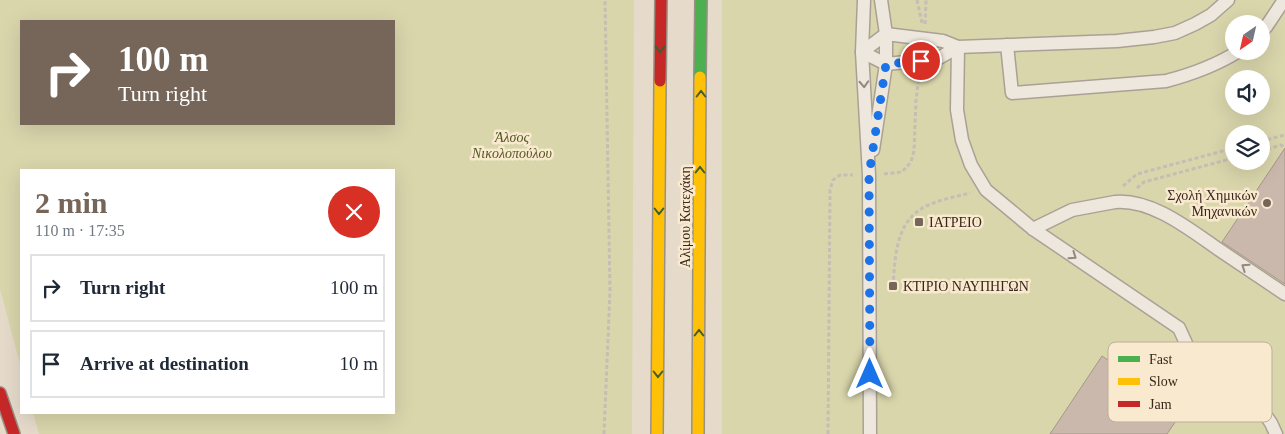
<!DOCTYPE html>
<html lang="en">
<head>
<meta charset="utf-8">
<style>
  :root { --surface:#fff; --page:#f2f2f3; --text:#1f2937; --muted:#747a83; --line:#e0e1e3; --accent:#766659 }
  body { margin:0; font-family:"Times New Roman",serif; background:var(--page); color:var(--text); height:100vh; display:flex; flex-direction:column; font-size:19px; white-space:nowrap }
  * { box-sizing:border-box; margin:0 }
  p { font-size:16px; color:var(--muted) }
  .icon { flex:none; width:28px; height:28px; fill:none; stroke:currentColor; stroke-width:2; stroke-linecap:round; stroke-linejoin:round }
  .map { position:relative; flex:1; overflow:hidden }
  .details { position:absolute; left:20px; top:169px; width:375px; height:245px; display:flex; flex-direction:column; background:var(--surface); border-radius:0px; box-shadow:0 5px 20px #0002 }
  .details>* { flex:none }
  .banner { position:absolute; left:20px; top:20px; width:375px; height:105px; border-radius:0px; box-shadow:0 5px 20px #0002; background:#766659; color:#fff; overflow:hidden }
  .needle { width:32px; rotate:214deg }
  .tools { position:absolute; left:1225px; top:15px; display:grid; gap:10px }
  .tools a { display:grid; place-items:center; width:45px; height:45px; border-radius:50%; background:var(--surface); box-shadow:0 5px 20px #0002; font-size:25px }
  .pin { position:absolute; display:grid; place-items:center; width:42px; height:42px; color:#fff; margin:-21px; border:2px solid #fff; border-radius:50%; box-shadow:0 1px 5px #0007 }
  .me { position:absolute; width:55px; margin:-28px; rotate:0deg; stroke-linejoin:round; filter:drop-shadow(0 0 4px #0008) }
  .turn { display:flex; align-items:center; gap:18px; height:105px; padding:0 15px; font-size:22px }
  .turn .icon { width:65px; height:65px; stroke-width:2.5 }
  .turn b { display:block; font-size:35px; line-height:42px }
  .round { display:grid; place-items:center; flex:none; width:52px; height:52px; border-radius:26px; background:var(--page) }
  .headline { display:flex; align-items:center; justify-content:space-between; height:85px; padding:0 15px }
  h1 { font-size:30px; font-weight:800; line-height:38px; color:var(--accent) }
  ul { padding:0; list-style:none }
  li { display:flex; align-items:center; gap:15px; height:68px; margin:0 10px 8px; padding:0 5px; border:2px solid var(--line); border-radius:0px }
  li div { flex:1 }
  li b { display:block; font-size:19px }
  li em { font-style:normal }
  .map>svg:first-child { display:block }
  .green { fill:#d9d6ac; fill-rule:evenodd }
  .building { fill:#cab8ac; stroke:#a6968a }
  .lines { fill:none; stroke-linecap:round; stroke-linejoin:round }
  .lane-casing { stroke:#aba095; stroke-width:15 }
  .fast-casing { stroke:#9b9084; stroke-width:14 }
  .slow-casing { stroke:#9b9084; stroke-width:14 }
  .jam-casing { stroke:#9b9084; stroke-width:14 }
  .path { stroke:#c6bdb4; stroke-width:3; stroke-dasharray:4 2.5; stroke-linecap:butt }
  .lane { stroke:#eee7dd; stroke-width:12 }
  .fast { stroke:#4caf50; stroke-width:11 }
  .slow { stroke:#ffc107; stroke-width:11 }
  .jam { stroke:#c62828; stroke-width:11 }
  .oneway { stroke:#415d31 }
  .oneway2 { stroke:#94877c }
  .route { stroke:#1a73e8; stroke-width:9; stroke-dasharray:0 16.2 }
  .poi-dot { fill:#766659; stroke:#f8e9cf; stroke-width:2 }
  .labels { text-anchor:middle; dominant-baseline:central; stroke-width:5; stroke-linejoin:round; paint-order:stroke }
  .park-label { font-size:14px; font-style:italic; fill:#505820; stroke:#f8e9cf }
  .poi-label { font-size:14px; fill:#3a271c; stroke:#f8e9cf; text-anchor:start }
  .street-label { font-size:14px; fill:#3a271c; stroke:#f8e9cf }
  .key { fill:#f8e9cf; stroke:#bfaf99; stroke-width:1 }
  .key-label { font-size:14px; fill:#3a271c }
</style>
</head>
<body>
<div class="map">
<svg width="1285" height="434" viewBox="0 0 1285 434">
  <rect width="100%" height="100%" fill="#e6dbcb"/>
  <!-- green -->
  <g class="green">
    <path d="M0 0H634L632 434H39L33 413 394 412V170H21V368L0 289ZM394 21V124H21V21Z"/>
    <path d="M722 0H1285V434H722ZM1234 24H1261V51H1234ZM1234 79H1261V106H1234ZM1234 134H1261V161H1234Z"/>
  </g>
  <!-- building -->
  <g class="building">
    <polygon points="1285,148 1285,284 1222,242"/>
    <polygon points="1139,355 1195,393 1167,434 1050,434 1102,356 1127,373"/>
  </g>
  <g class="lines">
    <!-- lane casing -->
    <g class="lane-casing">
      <g id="lane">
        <polyline points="864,0 862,52 869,175 870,434"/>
        <polyline points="1261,32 1266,27 1284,0"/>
        <path d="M1007 45 1012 93 1166 81C1193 74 1215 66 1239 51"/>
        <polyline points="958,47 957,110 962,140 971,165 986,190 1033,229 1179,328 1195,363 1254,403 1264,413 1271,423 1276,434"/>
        <polyline points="958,47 937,59 886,64 862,52 886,34 943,41 958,47 1117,41 1154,37 1175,33 1195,24 1211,15 1228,0"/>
        <polyline points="873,150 886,64 886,34 881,0"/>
        <path d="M1033 229 1072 210 1115 202C1152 199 1189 229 1218 249 1240 264 1263 279 1285 294"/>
      </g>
    </g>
    <!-- fast casing -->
    <g class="fast-casing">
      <polyline id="fast" points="700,77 701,0"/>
    </g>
    <!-- slow casing -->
    <g class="slow-casing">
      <g id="slow">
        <polyline points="657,434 660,81"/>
        <polyline points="698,434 700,77"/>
      </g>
    </g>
    <!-- jam casing -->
    <g class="jam-casing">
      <g id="jam">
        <polyline points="660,81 661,0"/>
        <polyline points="0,393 14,434"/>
      </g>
    </g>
    <!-- path -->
    <g class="path">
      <polyline points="917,0 922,23"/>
      <polyline points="925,24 926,0"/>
      <polyline points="1261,141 1285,135"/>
      <polyline points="1261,151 1281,145 1285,148"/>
      <polyline points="884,174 902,172 911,162 914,151 916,101 919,75"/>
      <polyline points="1123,186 1137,174 1234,148"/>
      <polyline points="1137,188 1144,182 1234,158"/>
      <path d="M893 286C895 260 895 228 918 211 931 201 955 197 970 193"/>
      <polyline points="604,434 610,291 605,0"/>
      <polyline points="828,434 830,190 833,180 840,175 853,175"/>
    </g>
    <!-- lane -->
    <use href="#lane" class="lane"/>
    <!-- fast -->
    <use href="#fast" class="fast"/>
    <!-- slow -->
    <use href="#slow" class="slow"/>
    <!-- jam -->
    <use href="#jam" class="jam"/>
  </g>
  <!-- one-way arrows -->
  <defs><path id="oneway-chevron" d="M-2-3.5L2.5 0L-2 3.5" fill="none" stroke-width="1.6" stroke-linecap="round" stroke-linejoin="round" transform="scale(1.25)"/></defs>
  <g class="oneway">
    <use href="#oneway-chevron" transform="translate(660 49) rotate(90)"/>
    <use href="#oneway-chevron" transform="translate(701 94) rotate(-90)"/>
    <use href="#oneway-chevron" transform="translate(700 170) rotate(-90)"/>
    <use href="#oneway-chevron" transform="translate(659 211) rotate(90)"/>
    <use href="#oneway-chevron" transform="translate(699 333) rotate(-90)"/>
    <use href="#oneway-chevron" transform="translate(658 374) rotate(90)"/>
  </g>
  <g class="oneway2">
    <use href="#oneway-chevron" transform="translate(864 84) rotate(87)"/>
    <use href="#oneway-chevron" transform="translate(1073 256) rotate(35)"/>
    <use href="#oneway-chevron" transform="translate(1245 267) rotate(-146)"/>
  </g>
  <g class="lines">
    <!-- route -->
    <polyline class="route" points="870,374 869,175 886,64 921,61"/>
  </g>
  <!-- markers -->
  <g class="poi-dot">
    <circle cx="1267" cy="203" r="5"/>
    <rect x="914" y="217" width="10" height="10" rx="2.5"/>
    <rect x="888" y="281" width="10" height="10" rx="2.5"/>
  </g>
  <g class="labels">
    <!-- park labels -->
    <g class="park-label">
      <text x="512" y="137">Άλσος<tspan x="512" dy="16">Νικολοπούλου</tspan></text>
    </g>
    <!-- poi labels -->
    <g class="poi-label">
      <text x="1257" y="195" text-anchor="end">Σχολή Χημικών<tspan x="1257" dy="16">Μηχανικών</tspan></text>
      <text x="929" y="222">ΙΑΤΡΕΙΟ</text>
      <text x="903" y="286">ΚΤΙΡΙΟ ΝΑΥΠΗΓΩΝ</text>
    </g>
    <!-- street labels -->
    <g class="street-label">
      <text transform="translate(685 217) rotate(-90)">Αλίμου Κατεχάκη</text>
    </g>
  </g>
  <!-- legend -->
  <rect x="1108" y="342" width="164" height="80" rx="8" class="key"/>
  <rect x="1118" y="356" width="22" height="6" fill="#4caf50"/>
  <rect x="1118" y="378" width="22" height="7" fill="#ffc107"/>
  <rect x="1118" y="401" width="22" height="6" fill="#c62828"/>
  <g class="key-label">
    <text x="1149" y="364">Fast</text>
    <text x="1149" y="386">Slow</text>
    <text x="1149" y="409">Jam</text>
  </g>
</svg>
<div class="tools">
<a><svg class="needle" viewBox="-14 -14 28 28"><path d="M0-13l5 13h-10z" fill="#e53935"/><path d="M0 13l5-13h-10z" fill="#747a83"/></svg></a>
<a><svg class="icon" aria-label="sound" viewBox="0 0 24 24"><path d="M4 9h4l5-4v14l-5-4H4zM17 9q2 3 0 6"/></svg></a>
<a><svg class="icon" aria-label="layers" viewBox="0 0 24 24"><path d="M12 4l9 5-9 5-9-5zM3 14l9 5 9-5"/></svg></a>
</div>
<div class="pin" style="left:921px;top:61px;background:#d93025"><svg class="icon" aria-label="arrive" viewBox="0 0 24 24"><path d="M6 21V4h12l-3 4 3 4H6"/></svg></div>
<svg class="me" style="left:870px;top:374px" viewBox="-20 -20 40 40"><path d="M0-17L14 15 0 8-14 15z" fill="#1a73e8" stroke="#fff" stroke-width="4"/></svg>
<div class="banner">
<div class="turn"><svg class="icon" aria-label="right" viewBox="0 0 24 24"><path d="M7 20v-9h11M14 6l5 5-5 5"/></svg><div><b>100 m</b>Turn right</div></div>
</div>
<section class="details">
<div class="headline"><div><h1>2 min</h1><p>110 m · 17:35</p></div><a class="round" style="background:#d93025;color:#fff"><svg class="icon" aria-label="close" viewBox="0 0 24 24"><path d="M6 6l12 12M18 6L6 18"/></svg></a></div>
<ul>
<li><svg class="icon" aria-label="right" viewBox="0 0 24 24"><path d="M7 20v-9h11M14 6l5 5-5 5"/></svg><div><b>Turn right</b></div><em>100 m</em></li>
<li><svg class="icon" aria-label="arrive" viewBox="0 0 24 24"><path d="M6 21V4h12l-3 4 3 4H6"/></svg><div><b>Arrive at destination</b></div><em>10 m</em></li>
</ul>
</section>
</div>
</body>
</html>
